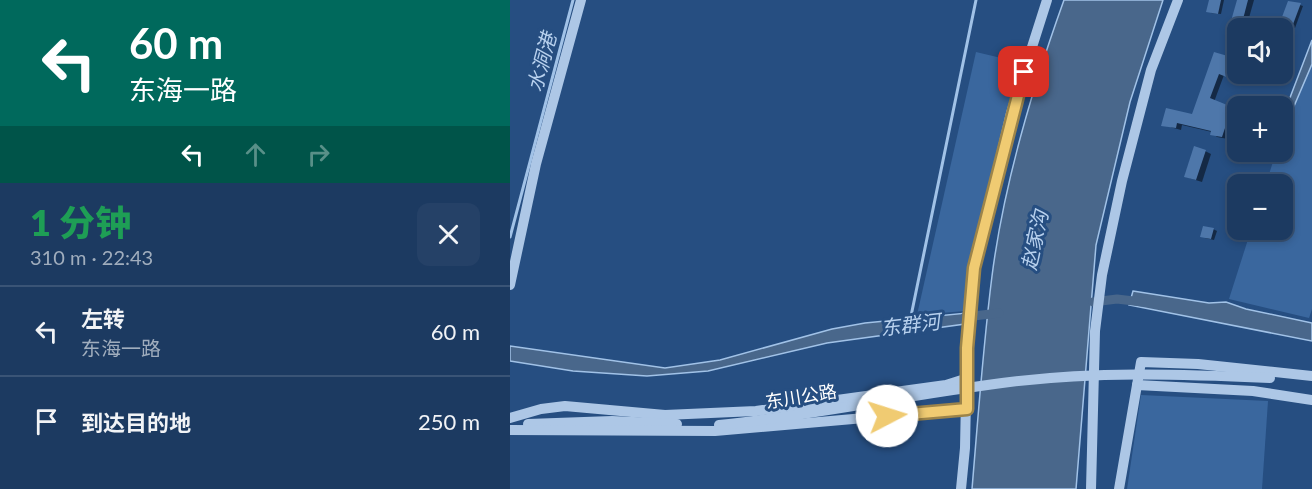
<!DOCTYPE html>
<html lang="zh">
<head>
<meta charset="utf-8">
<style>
  :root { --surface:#1c3a61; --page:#254167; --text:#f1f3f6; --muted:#a0adbd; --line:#3a5476 }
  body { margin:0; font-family:Lato,"Noto Sans SC",sans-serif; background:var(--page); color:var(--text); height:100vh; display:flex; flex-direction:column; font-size:22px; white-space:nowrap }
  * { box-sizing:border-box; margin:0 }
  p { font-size:20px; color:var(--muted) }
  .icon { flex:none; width:33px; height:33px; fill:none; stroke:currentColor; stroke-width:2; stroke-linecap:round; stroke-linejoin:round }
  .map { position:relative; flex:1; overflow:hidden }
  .drawer { display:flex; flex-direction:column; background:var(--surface); width:510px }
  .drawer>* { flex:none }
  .top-card { background:#00695c; color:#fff; overflow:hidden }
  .buttons { position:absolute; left:717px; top:18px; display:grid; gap:12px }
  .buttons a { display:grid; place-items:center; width:66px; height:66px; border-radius:12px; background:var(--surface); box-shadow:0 3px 9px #0003,0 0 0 2px var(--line); font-size:30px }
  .pin { position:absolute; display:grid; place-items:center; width:51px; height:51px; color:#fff; margin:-26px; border-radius:12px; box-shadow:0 3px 9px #0006 }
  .me { position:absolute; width:66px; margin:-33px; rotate:85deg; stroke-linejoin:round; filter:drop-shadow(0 0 4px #0008) }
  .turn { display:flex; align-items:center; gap:21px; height:126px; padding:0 30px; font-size:27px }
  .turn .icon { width:78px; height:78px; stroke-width:2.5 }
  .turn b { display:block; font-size:42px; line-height:51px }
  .lanes { display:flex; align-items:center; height:57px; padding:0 30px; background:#0003; justify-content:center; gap:30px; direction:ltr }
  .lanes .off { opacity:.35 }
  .round { display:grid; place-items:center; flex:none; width:63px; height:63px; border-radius:12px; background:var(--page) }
  .headline { display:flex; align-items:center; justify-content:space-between; height:102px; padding:0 30px }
  h1 { font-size:36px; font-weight:800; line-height:45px; color:#1e9e55 }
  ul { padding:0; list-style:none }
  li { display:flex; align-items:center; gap:18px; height:90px; padding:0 30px; border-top:2px solid var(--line) }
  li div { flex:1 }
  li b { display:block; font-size:22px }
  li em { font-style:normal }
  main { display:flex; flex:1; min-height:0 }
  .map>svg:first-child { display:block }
  .green { fill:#3a679e }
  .water { fill:#49678b; stroke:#a1c2e7; stroke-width:1.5 }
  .shadow { fill:#0007 }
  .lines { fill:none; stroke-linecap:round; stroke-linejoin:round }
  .stream { stroke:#a1c2e7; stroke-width:3 }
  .canal { stroke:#49678b; stroke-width:9 }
  .building { fill:#4e77aa }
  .minor { stroke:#adc7e6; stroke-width:10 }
  .minor-bridge { stroke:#adc7e6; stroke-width:10 }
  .route-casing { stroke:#9c844a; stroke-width:15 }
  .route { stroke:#f0cb72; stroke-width:10 }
  .labels { text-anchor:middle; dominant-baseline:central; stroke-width:6; stroke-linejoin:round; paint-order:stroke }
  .street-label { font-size:18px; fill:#fff; stroke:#264e81 }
  .water-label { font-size:20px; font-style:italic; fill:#b8d1ee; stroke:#264e81 }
</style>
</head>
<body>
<main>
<section class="drawer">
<div class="top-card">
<div class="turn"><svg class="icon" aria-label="left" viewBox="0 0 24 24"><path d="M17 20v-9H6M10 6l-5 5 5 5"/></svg><div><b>60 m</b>东海一路</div></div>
<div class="lanes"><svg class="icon" aria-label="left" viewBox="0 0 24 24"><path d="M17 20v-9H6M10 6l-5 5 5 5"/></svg><svg class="icon off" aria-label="ahead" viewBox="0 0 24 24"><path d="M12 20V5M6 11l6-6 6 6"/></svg><svg class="icon off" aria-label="right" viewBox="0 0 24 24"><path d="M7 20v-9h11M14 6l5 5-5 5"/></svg></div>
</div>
<div class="headline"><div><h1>1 分钟</h1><p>310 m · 22:43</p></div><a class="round"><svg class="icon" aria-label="close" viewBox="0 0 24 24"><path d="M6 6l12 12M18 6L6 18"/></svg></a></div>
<ul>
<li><svg class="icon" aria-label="left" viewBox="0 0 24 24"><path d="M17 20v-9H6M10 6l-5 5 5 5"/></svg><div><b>左转</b><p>东海一路</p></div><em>60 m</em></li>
<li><svg class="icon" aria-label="arrive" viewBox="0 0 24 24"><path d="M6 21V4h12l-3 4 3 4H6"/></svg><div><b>到达目的地</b></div><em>250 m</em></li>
</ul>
</section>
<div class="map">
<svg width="802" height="489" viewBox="0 0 802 489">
  <rect width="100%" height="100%" fill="#264e81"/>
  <!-- green -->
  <g class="green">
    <polygon points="466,52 512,63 455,311 407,315"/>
    <path d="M802 64V309L799 318 719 299 741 230H772V184H756L766 152H772C773 119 788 92 802 64Z"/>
    <polygon points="631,395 758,401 752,489 617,489"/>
  </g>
  <!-- water -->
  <g class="water">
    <path d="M554 0H653L620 102 586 245 566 489H462C468 418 473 347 482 276 494 182 522 89 554 0Z"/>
    <polygon points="802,40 802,64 773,132 773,116"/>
    <polygon points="623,291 699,303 716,302 736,309 802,323 802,341 619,305"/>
    <polygon points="457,313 455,324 317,343 198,371 137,376 63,371 0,361 0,346 155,368 210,360 322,329 355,323"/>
  </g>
  <!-- shadow -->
  <g class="shadow">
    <polygon points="700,0 714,0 711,14 701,13"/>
    <polygon points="728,0 744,0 737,25 723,20"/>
    <polygon points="790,5 793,6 785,28 771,24"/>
    <polygon points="705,54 726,61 728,57 728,74 738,74 735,84 714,75 704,102 726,111 718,139 707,137 702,132 672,125 671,130 653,125 683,116"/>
    <polygon points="754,100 763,103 762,106 752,106"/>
    <polygon points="695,151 701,154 692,182 676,177"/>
    <polygon points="703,229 707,231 704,240 695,238"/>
  </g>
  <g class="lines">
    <!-- stream -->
    <g class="stream">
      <polyline points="0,237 63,0"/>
      <polyline points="400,321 466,0"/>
    </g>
    <!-- canal -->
    <g class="canal">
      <polyline points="583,302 607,299 632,302"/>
      <polyline points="455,317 489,313"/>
    </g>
  </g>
  <!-- building -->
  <g class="building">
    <polygon points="699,0 711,0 708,14 696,12"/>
    <polygon points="727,0 738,0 732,23 721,21"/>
    <polygon points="778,1 791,3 782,27 769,25"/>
    <polygon points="704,52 728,59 728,74 733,74 729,82 709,74 700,98 722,107 712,137 700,135 701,131 667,123 666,128 651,126 656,108 682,114"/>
    <polygon points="684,146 696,150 686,180 674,177"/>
    <polygon points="693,226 704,228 701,239 690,237"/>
  </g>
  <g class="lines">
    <!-- minor -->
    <g class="minor">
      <polyline points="0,285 26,164 71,0"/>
      <polyline points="627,385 743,391 802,400"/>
      <polyline points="0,418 31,409 55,406 155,415 246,411 436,385 458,378"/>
      <polyline points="18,424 102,421 167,424"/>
      <polyline points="0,430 205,431 457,409"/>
      <polyline points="451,489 455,448 457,348 464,268 501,113 537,0"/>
      <polyline points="581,489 585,331 592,275 612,181 641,70 668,0"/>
      <polyline points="609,489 631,362 688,364 802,376"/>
    </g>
    <!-- minor-bridge -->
    <path class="minor-bridge" d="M209 425C304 415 398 395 492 383 582 371 671 374 760 378"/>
  </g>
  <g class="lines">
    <!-- route casing -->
    <g class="route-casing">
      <polyline id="route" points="377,416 457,409 457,348 464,268 514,72"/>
    </g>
    <!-- route -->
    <use href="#route" class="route"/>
  </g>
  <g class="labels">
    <!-- street labels -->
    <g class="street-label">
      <text transform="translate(291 396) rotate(-9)">东川公路</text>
    </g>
    <!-- water labels -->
    <g class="water-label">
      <text transform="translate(31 62) rotate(-75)">水洞港</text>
      <text transform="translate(524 240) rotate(-78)">赵家沟</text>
      <text transform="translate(400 324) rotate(-7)">东群河</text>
    </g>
  </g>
</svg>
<div class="buttons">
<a><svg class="icon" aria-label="sound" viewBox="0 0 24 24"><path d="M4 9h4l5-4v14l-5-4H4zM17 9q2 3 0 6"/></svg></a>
<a>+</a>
<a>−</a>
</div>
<div class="pin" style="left:514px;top:72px;background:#d93025"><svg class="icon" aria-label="arrive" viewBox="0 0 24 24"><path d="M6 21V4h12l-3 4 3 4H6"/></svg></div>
<svg class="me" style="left:377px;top:416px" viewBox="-20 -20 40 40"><circle r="19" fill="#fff"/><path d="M0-13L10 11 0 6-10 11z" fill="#f0cb72"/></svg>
</div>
</main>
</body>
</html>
